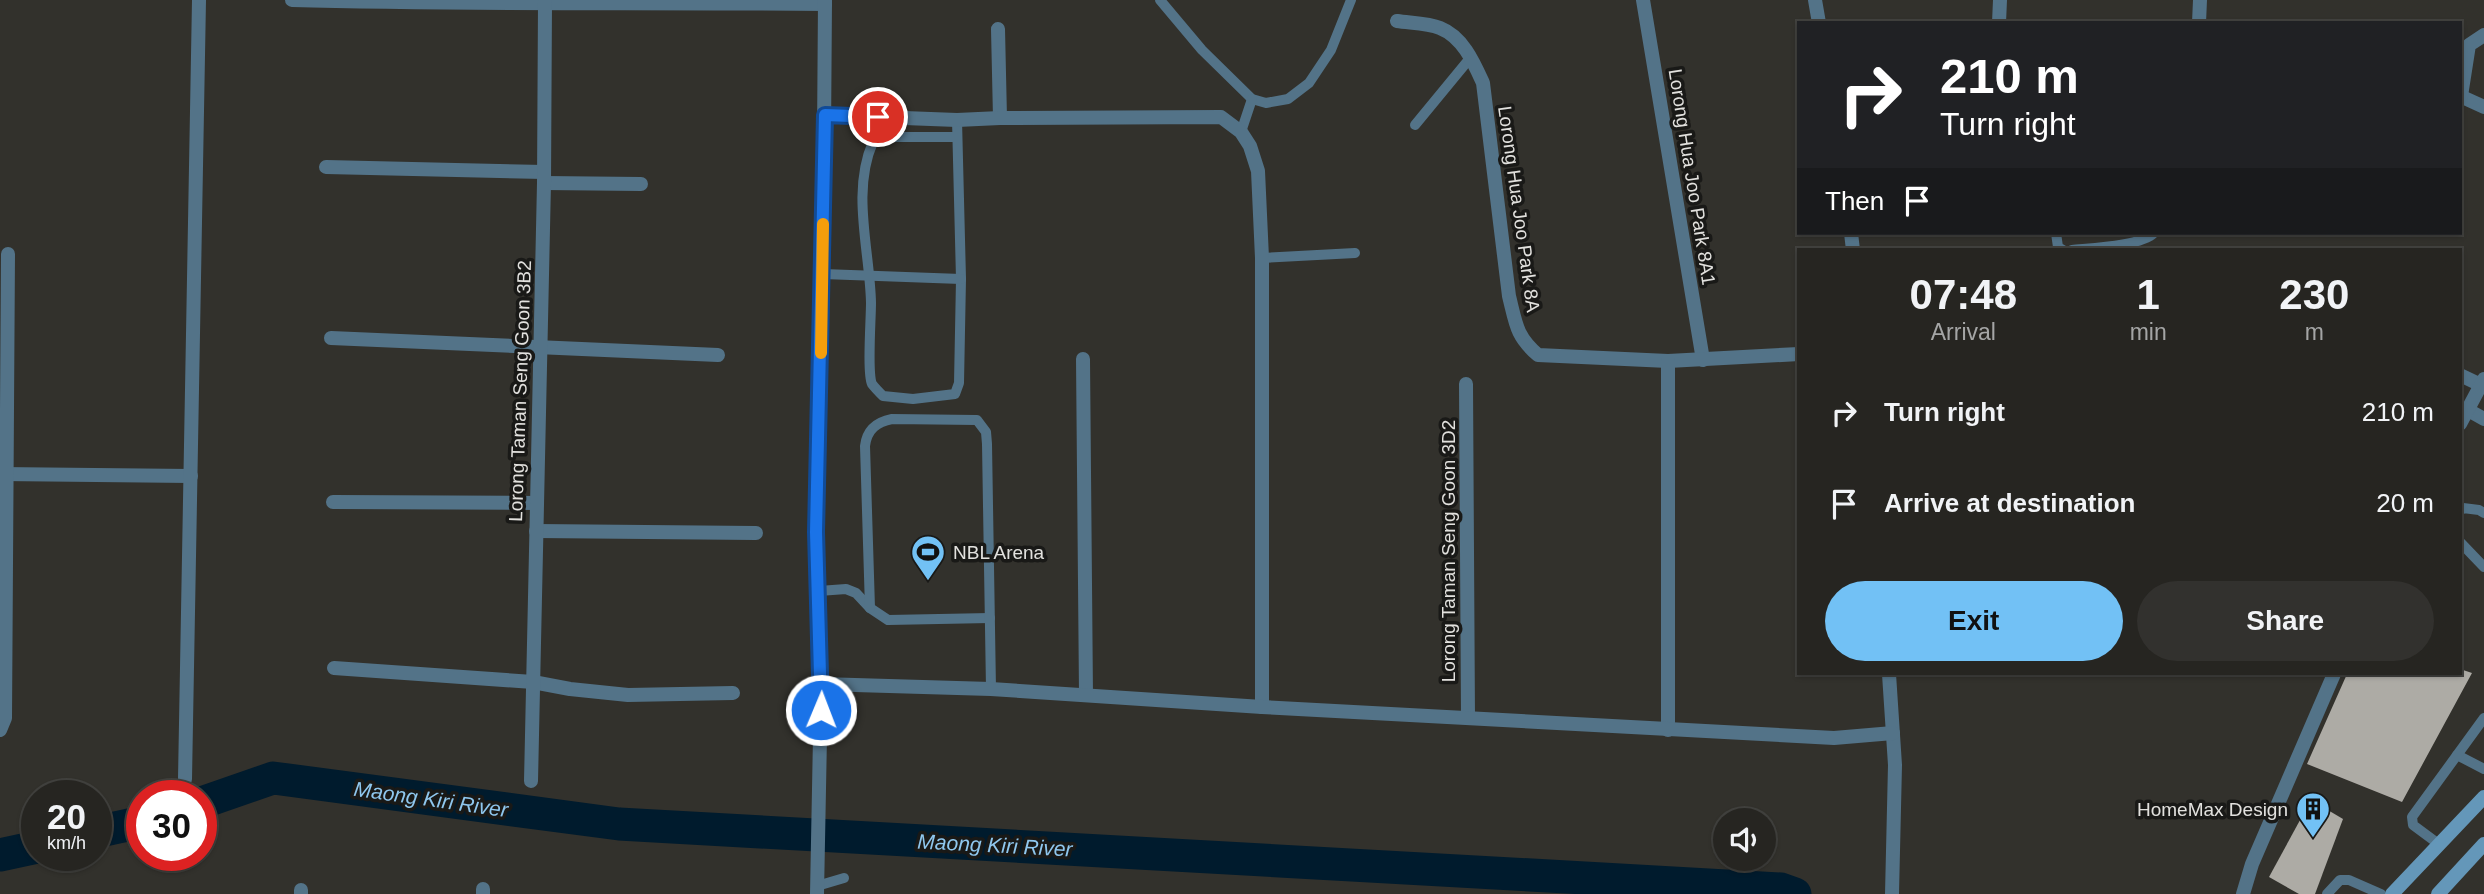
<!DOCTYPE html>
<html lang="en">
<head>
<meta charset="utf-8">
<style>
  :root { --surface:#262521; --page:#32312e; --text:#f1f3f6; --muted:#a4a5a5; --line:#42423f; --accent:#72c1f5 }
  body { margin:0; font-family:Helvetica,sans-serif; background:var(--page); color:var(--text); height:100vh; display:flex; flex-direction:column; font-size:26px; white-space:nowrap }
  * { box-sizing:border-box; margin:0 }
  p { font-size:23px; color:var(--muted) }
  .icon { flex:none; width:38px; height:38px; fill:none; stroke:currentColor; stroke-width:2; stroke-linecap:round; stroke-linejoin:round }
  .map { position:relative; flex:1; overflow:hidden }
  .details { position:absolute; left:1797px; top:248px; width:665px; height:427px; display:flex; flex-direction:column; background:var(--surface); border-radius:0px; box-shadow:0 2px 5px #0004,0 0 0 2px var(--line) }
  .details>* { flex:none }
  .banner { position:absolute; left:1797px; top:21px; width:665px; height:214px; border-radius:0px; box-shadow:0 2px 5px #0004,0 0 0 2px var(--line); background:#202124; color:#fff; overflow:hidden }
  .buttons { position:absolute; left:1713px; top:808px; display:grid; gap:14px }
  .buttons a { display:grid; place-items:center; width:63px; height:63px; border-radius:50%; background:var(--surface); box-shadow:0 2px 5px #0004,0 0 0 2px var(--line); font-size:35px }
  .speed { position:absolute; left:21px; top:780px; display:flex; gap:14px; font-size:35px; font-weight:700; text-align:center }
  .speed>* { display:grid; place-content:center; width:91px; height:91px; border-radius:50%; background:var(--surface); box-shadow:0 2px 5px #0004,0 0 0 2px var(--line); line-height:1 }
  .speed small { font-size:18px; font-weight:400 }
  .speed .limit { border:10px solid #d22; background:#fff; color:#111 }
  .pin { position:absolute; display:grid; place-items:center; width:60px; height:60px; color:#fff; margin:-30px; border:4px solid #fff; border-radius:50%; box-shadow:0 2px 7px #0007 }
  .me { position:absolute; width:77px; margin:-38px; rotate:1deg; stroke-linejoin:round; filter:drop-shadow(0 0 5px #0008) }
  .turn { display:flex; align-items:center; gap:24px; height:147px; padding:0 28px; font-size:32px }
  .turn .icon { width:91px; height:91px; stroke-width:2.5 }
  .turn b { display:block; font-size:49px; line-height:60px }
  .then { display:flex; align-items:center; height:66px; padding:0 28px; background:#0003; gap:14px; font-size:26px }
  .eta { display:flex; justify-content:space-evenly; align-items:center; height:119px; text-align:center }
  .eta b { font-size:42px; font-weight:800; line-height:49px }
  .primary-button { display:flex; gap:14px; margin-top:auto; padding:14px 28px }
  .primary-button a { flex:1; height:80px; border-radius:42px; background:var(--accent); color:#111; font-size:28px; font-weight:800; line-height:80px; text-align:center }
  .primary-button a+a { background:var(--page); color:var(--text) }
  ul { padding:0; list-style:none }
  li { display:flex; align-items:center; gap:21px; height:91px; padding:0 28px }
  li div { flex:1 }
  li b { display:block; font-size:26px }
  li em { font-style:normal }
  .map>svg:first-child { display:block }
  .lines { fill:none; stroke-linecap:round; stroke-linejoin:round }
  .river { stroke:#001b2d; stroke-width:33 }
  .building { fill:#adaba5 }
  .lane { stroke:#537388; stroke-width:10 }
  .street { stroke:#537388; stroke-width:14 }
  .secondary { stroke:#6497b9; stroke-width:14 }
  .route-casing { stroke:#114b97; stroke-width:18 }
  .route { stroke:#1a73e8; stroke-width:12 }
  .slow { stroke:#f59e0b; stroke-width:12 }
  .labels { text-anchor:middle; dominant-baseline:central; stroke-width:7; stroke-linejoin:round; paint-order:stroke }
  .street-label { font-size:19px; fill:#e2e1de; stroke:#191917 }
  .poi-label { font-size:19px; fill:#e2e1de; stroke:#191917; text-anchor:start }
  .water-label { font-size:21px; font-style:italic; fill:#8fc7ee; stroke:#191917 }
</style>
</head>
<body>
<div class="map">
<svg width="2484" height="894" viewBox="0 0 2484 894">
  <rect width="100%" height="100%" fill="#32312c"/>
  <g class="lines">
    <!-- river -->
    <g class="river">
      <polyline points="201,803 273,778 619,824 1781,889 1795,894"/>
      <polyline points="96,832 142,822"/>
      <polyline points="0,855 37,847"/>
    </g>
  </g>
  <!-- building -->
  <g class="building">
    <polygon points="2460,669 2472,673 2402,802 2307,764 2347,674 2460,674"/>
    <polygon points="2311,800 2343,819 2315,894 2299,894 2269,877"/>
  </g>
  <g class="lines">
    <!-- lane -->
    <g class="lane">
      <polyline points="1160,0 1202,50 1252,99 1266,103 1288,99 1309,83 1331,50 1351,0"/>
      <polyline points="1415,125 1471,57"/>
      <polyline points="1241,132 1252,99"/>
      <path d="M957 137H883L873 142C851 192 870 251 871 303 871 319 867 373 872 384 875 388 880 393 883 396L913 399 955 394 959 383 961 279 957 120"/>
      <polyline points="2056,233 2058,247 2063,250"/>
      <path d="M2072 250C2091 248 2141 246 2154 233"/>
      <polyline points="1262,258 1355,253"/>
      <polyline points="823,274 961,279"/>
      <polyline points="2460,511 2463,508 2479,510 2484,513"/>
      <polyline points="2460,542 2484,567"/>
      <polyline points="819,591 846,589 856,593 870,608 888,620 990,618"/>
      <path d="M870 608 865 446C867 429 877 422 892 419L977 420 986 432 987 444 991 689"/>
      <polyline points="2457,755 2484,769"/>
      <polyline points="2440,845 2413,825 2412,817 2484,718"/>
      <polyline points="817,886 844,878"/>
      <polyline points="2327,894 2340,880 2349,880 2381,894"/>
    </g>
    <!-- street -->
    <g class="street">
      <path d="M292 0C470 5 647 2 825 4"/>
      <polyline points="1643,0 1703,360"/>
      <polyline points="1815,0 1819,23"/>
      <path d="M1397 21C1410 23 1428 23 1440 28 1463 37 1474 63 1483 83L1509 296C1516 324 1516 336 1538 355L1668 361 1799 354"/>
      <polyline points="1999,23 2000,0"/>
      <polyline points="2199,23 2200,0"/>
      <polyline points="998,29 1000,118"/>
      <polyline points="2460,96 2484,107"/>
      <polyline points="2461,96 2469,45 2484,35"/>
      <polyline points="825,115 957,120 1000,118 1221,117 1241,132 1250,146 1258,171 1262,258 1262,707"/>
      <polyline points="326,167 544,172"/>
      <polyline points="544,183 641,184"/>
      <polyline points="1851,233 1853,250"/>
      <polyline points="331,338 718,355"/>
      <polyline points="1083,359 1086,695"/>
      <polyline points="1668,361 1668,730"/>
      <polyline points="2460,375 2481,385"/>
      <polyline points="1466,384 1468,718"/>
      <polyline points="2468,410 2484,419"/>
      <polyline points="2460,424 2484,379"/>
      <polyline points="0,474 191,476"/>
      <polyline points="333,502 536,503"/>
      <polyline points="536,531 756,533"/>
      <polyline points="334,668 533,682 570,689 628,695 733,693"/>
      <polyline points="1889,674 1895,765 1892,894"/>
      <polyline points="821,684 991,689 1262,707 1834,738 1893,733"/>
      <polyline points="0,730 5,718 8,254"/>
      <polyline points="185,779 199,0"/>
      <polyline points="531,781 544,183 545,2"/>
      <polyline points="301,894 301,890"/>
      <polyline points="483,894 483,889"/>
      <polyline points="817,894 821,684 816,532 823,274 825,0"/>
      <polyline points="2243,894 2252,864 2334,674"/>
    </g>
    <!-- secondary -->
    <g class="secondary">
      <polyline points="2392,894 2484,797"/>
      <polyline points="2438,894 2484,844"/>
    </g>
  </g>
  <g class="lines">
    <!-- route casing -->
    <g class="route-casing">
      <polyline id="route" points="821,710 816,532 825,115 878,117"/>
    </g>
    <!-- route -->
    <use href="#route" class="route"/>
    <!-- slow -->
    <polyline class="slow" points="821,353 823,224"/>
  </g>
  <!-- icons -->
  <defs>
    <g id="stadium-pin" transform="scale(1.75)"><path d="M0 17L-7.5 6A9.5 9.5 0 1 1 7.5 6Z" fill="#72c1f5" stroke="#191917"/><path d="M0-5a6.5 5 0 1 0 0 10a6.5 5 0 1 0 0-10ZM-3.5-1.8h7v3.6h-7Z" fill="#111"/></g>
    <g id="building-pin" transform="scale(1.75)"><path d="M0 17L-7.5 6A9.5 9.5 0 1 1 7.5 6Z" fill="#72c1f5" stroke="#191917"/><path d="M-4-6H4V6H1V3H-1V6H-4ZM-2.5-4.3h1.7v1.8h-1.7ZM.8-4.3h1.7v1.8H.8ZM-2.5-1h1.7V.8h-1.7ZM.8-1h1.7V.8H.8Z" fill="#111"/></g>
  </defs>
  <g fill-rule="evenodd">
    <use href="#stadium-pin" x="928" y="552"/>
    <use href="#building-pin" x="2313" y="809"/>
  </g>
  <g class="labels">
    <!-- street labels -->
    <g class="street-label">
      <text transform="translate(1692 177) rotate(81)">Lorong Hua Joo Park 8A1</text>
      <text transform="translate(1519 209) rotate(82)">Lorong Hua Joo Park 8A</text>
      <text transform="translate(520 391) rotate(-88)">Lorong Taman Seng Goon 3B2</text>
      <text transform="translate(1448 551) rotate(-90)">Lorong Taman Seng Goon 3D2</text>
    </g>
    <!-- poi labels -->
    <g class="poi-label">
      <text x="953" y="552">NBL Arena</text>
      <text x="2288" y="809" text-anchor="end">HomeMax Design</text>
    </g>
    <!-- water labels -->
    <g class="water-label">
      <text transform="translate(431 799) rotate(8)">Maong Kiri River</text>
      <text transform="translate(995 845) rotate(3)">Maong Kiri River</text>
    </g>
  </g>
</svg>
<div class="buttons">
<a><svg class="icon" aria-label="sound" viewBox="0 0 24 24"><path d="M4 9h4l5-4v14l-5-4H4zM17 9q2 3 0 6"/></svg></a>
</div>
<div class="speed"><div>20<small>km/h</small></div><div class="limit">30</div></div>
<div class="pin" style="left:878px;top:117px;background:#d93025"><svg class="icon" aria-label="arrive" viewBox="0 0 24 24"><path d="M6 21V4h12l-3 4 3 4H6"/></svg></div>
<svg class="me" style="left:821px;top:710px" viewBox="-20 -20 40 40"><circle r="17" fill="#1a73e8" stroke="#fff" stroke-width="3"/><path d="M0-11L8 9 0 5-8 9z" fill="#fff"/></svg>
<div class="banner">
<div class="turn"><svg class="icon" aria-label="right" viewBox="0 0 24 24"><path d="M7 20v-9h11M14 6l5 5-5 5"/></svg><div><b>210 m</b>Turn right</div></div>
<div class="then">Then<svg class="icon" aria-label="arrive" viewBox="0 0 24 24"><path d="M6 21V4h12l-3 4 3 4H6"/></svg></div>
</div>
<section class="details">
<div class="eta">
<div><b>07:48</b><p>Arrival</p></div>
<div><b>1</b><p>min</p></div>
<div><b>230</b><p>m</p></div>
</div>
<ul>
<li><svg class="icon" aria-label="right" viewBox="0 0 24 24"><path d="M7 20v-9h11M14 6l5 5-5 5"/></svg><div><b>Turn right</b></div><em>210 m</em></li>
<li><svg class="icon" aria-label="arrive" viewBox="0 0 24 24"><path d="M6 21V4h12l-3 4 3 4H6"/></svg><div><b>Arrive at destination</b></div><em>20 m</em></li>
</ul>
<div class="primary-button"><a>Exit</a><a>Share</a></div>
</section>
</div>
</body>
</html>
